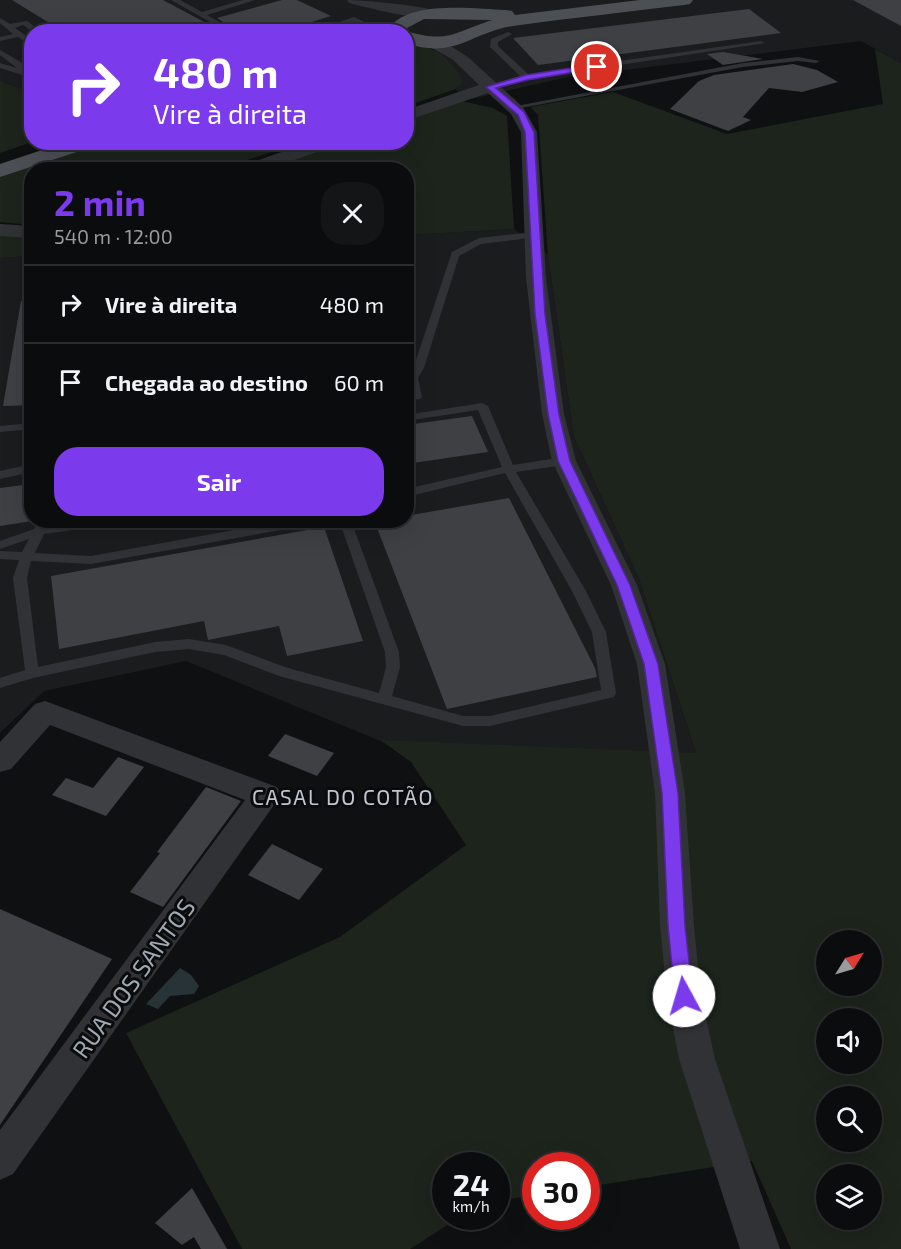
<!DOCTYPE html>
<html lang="pt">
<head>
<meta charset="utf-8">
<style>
  :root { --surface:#0b0c0d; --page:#141516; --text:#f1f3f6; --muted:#9a9b9d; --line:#2b2c2e; --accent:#7c3aed }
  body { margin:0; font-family:"Exo 2",sans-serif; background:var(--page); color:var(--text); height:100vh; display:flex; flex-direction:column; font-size:22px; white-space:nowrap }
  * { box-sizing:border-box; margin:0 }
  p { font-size:20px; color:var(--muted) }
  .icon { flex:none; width:33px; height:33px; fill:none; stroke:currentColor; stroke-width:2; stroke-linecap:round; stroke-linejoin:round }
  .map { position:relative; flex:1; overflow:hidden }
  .details { position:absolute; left:24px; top:162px; width:390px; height:366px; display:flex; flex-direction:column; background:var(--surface); border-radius:24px; box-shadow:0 6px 24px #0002,0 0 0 2px var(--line) }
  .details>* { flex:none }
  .guide { position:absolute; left:24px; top:24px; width:390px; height:126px; border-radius:24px; box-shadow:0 6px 24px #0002,0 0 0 2px var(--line); background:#7c3aed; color:#fff; overflow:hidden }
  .needle { width:39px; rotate:53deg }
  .tools { position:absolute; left:816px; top:930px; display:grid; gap:12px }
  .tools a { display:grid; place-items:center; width:66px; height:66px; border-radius:50%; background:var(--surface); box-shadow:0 6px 24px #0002,0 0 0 2px var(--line); font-size:30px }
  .speed { position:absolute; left:432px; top:1152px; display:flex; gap:12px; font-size:30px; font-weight:700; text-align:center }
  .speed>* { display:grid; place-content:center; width:78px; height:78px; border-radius:50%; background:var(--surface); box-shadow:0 6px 24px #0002,0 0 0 2px var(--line); line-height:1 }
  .speed small { font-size:15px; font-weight:400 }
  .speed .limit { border:9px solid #d22; background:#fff; color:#111 }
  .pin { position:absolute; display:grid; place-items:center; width:51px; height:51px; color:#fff; margin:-26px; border:3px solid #fff; border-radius:50%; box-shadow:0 2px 6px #0007 }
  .me { position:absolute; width:66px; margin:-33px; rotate:354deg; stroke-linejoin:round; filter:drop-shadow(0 0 4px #0008) }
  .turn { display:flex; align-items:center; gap:21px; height:126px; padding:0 30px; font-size:27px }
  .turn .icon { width:78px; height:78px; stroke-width:2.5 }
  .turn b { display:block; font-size:42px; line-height:51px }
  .round { display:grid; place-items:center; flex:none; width:63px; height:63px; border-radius:24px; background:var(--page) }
  .head { display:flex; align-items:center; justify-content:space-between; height:102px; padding:0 30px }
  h1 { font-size:36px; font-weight:700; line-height:45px; color:var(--accent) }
  .primary-button { display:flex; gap:12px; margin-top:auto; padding:12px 30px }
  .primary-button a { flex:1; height:69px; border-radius:24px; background:var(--accent); color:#fff; font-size:24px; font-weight:700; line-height:69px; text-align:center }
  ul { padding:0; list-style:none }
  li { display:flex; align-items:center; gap:18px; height:78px; padding:0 30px; border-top:2px solid var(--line) }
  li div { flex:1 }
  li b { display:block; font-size:22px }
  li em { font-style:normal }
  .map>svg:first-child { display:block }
  .built { fill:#1b1c1e }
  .green { fill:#1c241c; fill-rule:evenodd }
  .water { fill:#273337 }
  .building { fill:#3e4044 }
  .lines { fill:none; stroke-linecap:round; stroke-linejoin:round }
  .lane { fill:#303236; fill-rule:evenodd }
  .street { fill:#303236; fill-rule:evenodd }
  .primary { fill:#4c5055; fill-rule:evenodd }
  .route { fill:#7c3aed; stroke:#51269a; stroke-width:1.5 }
  .labels { text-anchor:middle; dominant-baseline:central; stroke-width:6; stroke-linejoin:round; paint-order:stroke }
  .neighbourhood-label { font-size:21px; letter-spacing:1.5px; fill:#c1c7cf; stroke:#0a0b0c }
  .near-street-label { font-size:24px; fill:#a0a9b3; stroke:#0a0b0c }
</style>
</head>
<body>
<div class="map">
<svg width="901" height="1249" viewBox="0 0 901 1249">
  <rect width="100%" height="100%" fill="#0f1011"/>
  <!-- built -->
  <g class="built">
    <polygon points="0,0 901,0 901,63 861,41 568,77 462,101 456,89 463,83 435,49 407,47 406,32 32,32 31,92 0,81"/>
    <polygon points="514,229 548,255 574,437 639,579 696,753 591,758 378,740 186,661 44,691 0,733 0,258 31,256 32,520 406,520 407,235"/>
  </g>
  <!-- green -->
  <g class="green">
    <path d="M406 47C430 47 438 47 453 66 458 72 462 76 463 83L456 89 407 106Z"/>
    <path d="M875 49 901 63V1249H791L752 1161 587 1187 586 1166H536L535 1195 497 1201 496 1166H446V1216L460 1217 410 1249H242L126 1033 340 937 466 845 411 762 380 740 696 753 639 579 574 437 548 255 538 115 530 107 613 92 727 134 883 104ZM826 940H872V986H826ZM826 1018H872V1064H826ZM826 1096H872V1142H826ZM826 1174H872V1220H826Z"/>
    <polygon points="0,81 31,92 32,142 0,153"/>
    <polygon points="462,101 493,108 507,116 514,229 407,235 406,170 259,170 337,143 406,142 407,118"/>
    <polygon points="100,143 299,143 219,169 32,170 31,225 0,222 0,175"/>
    <polygon points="0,234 31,236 31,256 0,258"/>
  </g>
  <!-- water -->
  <polygon class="water" points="180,968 191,975 199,986 194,994 170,996 158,1009 146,1004"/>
  <!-- building -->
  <g class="building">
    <polygon points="12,0 163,0 223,32 64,32"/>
    <polygon points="282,0 297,0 331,16 280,32 239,32 217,18"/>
    <polygon points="853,0 901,0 901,26"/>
    <polygon points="749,9 781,33 538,65 513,38"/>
    <polygon points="723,52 763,59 723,65 707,54"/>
    <polygon points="793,64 817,70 838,82 802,92 769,88 743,117 751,120 728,131 670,109 699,81 714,75"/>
    <polygon points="21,301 32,302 32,405 3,406"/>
    <polygon points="472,416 488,452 406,464 406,425"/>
    <polygon points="31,484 32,521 0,526 0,488"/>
    <polygon points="509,498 595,668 597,677 447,709 374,520 406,520 406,516"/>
    <polygon points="324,527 363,641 287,656 279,626 208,640 204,621 59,649 51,576"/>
    <polygon points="285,734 334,753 317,776 268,756"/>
    <polygon points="118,757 144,767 106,816 52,795 66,778 93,788"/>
    <polygon points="206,787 241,801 163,907 130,892 160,853 157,852"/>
    <polygon points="272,844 323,869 299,900 248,875"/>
    <polygon points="0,909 112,959 0,1125"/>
    <polygon points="192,1188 227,1249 201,1249 194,1237 182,1245 155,1223"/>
  </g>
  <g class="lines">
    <!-- lane -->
    <g class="lane">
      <polygon points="171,0 180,0 202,12 243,0 255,0 207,15 237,32 228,32"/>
      <polygon points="354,17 375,27 370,32 361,32 366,27 353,22 322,32 310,32"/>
      <polygon points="0,18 10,24 27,21 42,32 33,32 23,25 15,28 32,40 32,46 18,37 0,41 0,37 13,34 0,23"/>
      <polygon points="508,32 512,34 498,42 498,46 528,74 761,41 765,43 527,79 487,89 487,85 520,76 490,47 491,39"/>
      <polygon points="0,50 24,64 24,71 32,73 32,78 0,68 0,63 17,68 0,55"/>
      <polygon points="798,57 820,61 816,63 798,61 743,67 515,109 511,107 743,63"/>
      <polygon points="534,232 537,233 537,237 481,244 459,256 424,368 418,378 422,397 420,399 406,401 406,395 410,394 407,379 406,338 411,341 415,363 452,252 479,238"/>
      <polygon points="482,403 488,406 513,465 564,457 570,461 564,465 516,472 586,591 606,632 616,693 614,697 490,726 463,726 279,676 224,655 189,649 155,652 33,678 0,688 0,678 25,670 13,578 19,560 0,559 0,551 22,552 29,539 0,549 0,541 34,529 39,520 51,520 48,526 85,520 122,520 116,524 44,534 35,553 91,556 289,520 320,520 314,524 91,564 31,561 27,578 38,667 155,642 189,639 226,645 288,668 379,693 386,667 385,652 339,520 351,520 399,652 400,667 392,696 463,716 490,716 601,690 592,632 572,591 505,473 406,497 406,489 502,467 478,410 406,421 406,415"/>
      <polygon points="32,423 32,429 0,432 0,426"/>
      <polygon points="32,464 32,472 0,479 0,471"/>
    </g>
    <!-- street -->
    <g class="street">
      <path d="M347 0C361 0 433 6 440 13 429 25 366 7 349 3Z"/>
      <polygon points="433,38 448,44 469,58 523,107 537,132 546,278 564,414 576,461 637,585 665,664 685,793 694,926 701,996 715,1059 780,1249 740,1249 679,1059 667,996 660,926 655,793 637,664 611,585 552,461 542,414 526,278 521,132 511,114 488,93 406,121 406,110 479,85 452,59 428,46 425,43"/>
      <polygon points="310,142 336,142 334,146 266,170 240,170 242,166"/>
      <polygon points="0,224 32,226 32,238 0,236"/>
      <polygon points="45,701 277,787 281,795 13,1174 0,1180 0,1130 245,800 50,725 11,769 0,772 0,742 35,704"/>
    </g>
    <!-- primary -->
    <g class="primary">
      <path d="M640 0H693L690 4 684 5C627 12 570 18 513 26 471 32 455 60 406 43V32H391L389 28C410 0 473 9 506 10L512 11 515 15ZM424 19 492 20C455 32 449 43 409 32L407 28Z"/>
      <polygon points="66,142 98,142 95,146 0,177 0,164"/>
    </g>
  </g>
  <!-- route -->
  <polygon class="route" points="597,64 599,65 599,68 527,80 496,88 524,112 534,132 545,314 559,414 570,461 630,585 658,664 678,793 685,926 693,996 690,1001 684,1004 678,1001 675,996 668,926 662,793 644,664 617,585 558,461 548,414 535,314 525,132 518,115 486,87 526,75"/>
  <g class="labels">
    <!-- neighbourhood labels -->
    <g class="neighbourhood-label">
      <text x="343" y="796">CASAL DO COTÃO</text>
    </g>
    <!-- near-street labels -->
    <g class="near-street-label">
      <text transform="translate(133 978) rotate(-54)">RUA DOS SANTOS</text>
    </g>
  </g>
</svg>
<div class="tools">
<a><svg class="needle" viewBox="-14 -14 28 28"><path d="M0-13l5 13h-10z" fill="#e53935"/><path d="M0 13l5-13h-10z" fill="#9a9b9d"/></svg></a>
<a><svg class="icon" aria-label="sound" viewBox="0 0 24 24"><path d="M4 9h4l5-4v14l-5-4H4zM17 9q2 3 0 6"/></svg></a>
<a><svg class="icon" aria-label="search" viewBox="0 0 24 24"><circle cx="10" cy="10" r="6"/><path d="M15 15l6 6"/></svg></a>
<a><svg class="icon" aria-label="layers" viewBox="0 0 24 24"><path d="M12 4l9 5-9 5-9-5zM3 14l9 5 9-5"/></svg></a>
</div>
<div class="speed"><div>24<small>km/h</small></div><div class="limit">30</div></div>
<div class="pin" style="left:597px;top:67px;background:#d93025"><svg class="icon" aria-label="arrive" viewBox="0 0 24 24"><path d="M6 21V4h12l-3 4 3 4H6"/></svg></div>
<svg class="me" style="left:684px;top:996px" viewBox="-20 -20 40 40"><circle r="19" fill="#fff"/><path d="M0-13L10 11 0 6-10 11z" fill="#7c3aed"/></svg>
<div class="guide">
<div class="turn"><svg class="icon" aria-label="right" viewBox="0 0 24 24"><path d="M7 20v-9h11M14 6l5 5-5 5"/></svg><div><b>480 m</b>Vire à direita</div></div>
</div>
<section class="details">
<div class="head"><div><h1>2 min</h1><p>540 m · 12:00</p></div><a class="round"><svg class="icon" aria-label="close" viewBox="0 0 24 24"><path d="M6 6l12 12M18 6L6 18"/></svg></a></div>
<ul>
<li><svg class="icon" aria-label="right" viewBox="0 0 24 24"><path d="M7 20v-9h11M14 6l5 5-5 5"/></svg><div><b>Vire à direita</b></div><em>480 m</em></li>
<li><svg class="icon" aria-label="arrive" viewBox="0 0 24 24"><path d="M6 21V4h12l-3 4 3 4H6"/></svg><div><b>Chegada ao destino</b></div><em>60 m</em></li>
</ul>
<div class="primary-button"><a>Sair</a></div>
</section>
</div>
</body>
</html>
